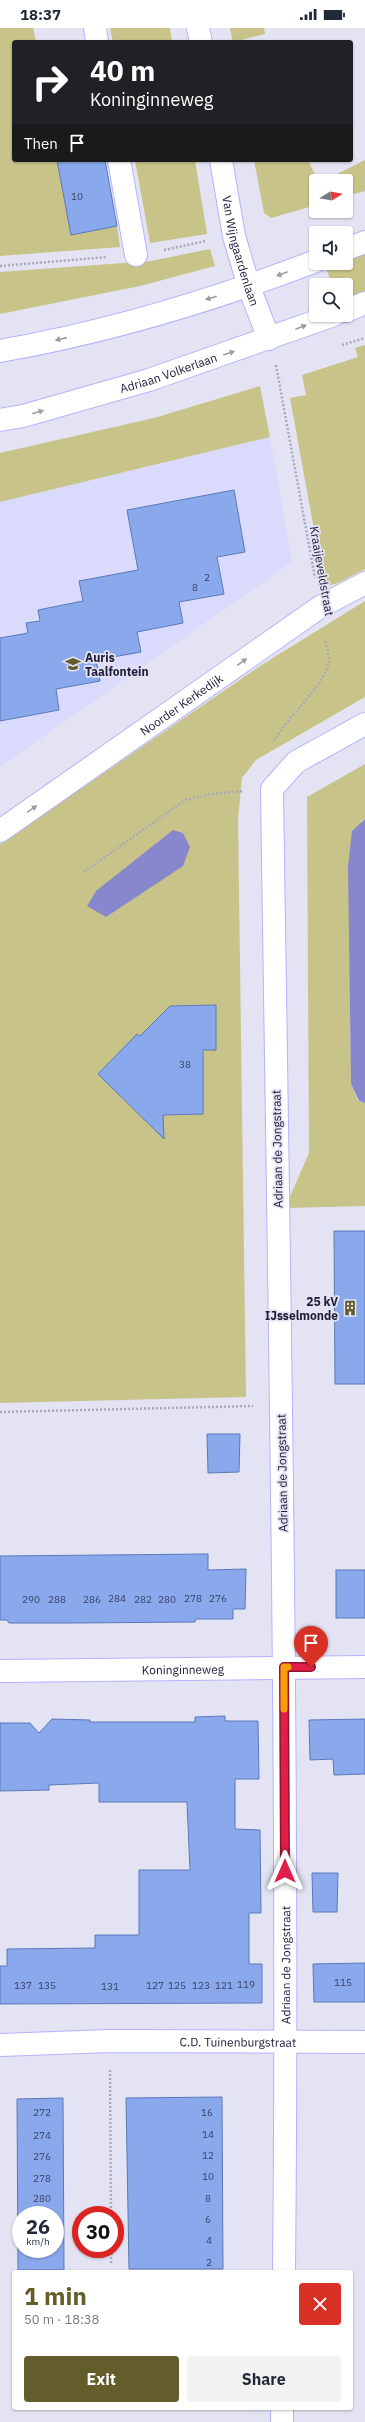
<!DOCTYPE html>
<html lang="en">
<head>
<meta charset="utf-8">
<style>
  :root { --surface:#fff; --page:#f2f2f3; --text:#1f2937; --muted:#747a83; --accent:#625d2a }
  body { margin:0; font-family:"IBM Plex Sans",sans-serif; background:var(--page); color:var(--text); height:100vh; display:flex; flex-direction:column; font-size:15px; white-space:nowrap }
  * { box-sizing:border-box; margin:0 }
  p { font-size:13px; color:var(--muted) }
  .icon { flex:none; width:22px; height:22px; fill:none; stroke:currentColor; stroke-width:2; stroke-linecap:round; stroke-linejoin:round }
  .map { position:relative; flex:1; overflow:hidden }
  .panel { position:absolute; left:12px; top:2242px; width:341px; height:140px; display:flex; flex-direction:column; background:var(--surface); border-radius:4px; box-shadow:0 1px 3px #0004 }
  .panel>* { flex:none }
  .hud { position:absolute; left:12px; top:12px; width:341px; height:122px; border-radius:4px; box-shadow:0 1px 3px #0004; background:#202124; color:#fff; overflow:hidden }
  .needle { width:26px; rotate:79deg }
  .buttons { position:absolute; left:309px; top:146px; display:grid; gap:8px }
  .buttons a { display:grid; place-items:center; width:44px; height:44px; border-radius:4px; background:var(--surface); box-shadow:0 1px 3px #0004; font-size:20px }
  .speed { position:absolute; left:12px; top:2178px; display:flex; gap:8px; font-size:20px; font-weight:700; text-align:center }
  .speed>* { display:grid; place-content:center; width:52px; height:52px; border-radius:50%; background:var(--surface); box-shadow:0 1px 3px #0004; line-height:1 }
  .speed small { font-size:10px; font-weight:400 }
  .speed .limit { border:6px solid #d22; background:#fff; color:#111 }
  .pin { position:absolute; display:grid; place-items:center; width:34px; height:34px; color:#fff; margin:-41px -17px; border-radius:50% 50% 50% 0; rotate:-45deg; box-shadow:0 0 4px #0007 }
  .pin .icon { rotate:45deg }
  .me { position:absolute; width:44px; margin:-22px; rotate:0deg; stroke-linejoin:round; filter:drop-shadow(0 0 3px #0008) }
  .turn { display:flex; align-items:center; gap:14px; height:84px; padding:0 12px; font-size:18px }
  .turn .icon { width:52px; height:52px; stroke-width:2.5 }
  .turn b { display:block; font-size:28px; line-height:34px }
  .then { display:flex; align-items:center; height:38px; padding:0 12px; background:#0003; gap:8px; font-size:15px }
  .round { display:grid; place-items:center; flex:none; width:42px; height:42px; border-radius:4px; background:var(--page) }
  .head { display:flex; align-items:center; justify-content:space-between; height:68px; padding:0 12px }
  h1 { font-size:24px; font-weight:700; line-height:30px; color:var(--accent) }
  .action { display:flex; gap:8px; margin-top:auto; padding:8px 12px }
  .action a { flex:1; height:46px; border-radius:4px; background:var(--accent); color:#fff; font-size:16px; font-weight:700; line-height:46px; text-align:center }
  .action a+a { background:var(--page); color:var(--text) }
  .status { display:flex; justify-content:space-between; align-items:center; height:28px; padding:0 20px; background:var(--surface); direction:ltr }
  .status svg { height:11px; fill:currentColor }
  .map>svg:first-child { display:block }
  .built { fill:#dadbfc }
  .green { fill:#c8c489 }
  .water { fill:#8886cc }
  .building { fill:#89a9ec; stroke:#5b79b8; fill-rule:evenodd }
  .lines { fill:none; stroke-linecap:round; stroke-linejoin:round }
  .street-casing { stroke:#b4b3fd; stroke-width:24 }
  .secondary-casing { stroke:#b4b3fd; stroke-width:24 }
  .path { stroke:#a9a8bc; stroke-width:2.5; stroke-dasharray:2 2; stroke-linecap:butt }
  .street { stroke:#fff; stroke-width:22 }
  .secondary { stroke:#fff; stroke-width:22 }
  .oneway { fill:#9b9ba7 }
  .route-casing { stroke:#92132f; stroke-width:10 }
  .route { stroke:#e11d48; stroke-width:7 }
  .slow { stroke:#f59e0b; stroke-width:7 }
  .labels { text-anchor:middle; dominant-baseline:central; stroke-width:3.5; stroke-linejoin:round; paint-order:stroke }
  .number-label { font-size:10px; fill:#3b4268 }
  .street-label { font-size:12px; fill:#21203c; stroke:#e3e3f3 }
  .poi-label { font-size:12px; font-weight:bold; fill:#21203c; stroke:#e3e3f3; text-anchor:start }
</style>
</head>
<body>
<div class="status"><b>18:37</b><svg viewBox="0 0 49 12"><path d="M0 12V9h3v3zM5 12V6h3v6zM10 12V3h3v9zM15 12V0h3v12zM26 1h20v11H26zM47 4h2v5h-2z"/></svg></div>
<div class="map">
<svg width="365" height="2394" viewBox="0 0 365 2394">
  <rect width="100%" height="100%" fill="#e3e3f3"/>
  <!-- built -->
  <polygon class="built" points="270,409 292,534 0,739 0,474"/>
  <!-- green -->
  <g class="green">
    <polygon points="0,0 33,0 36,14 14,14 14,132 57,132 71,206 117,198 120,219 0,228"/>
    <polygon points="110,0 170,0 172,14 113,14"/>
    <polygon points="230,0 264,0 265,6 233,14"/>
    <polygon points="135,132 195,132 207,206 150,215"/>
    <polygon points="254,132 308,132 318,153 316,153 316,177 271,190 264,185"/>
    <polygon points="365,132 365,163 346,168 346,153 323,153"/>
    <polygon points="210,221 215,238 140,258 0,286 0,244 151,233"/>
    <polygon points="365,225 365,265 346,272 346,257 332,257 326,240 338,235 346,235 346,232"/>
    <polygon points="365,317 365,541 336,556 329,557 323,551 290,370 306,367 302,347 358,329 355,320"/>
    <polygon points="260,358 270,409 0,474 0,425 154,390"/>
    <polygon points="365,573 365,669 256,732 242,750 238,791 246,1369 0,1375 0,816 260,638"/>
    <polygon points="365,736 365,791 361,793 350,948 351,1056 358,1073 365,1075 365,1178 285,1180 309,1125 307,769"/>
  </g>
  <!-- water -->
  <g class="water">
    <polygon points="365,791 365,1075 359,1073 351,1056 348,839 352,803"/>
    <polygon points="173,802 183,805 190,819 183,838 106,889 87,878 96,863"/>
  </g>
  <!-- building -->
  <g class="building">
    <polygon points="57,132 105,132 117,198 71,207"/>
    <polygon points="234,462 245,524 217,529 224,566 179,574 183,595 137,604 141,624 96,632 100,653 56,661 59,682 0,693 0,610 28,605 26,595 40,593 38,582 83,573 79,553 138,542 127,482"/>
    <polygon points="216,977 216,1022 203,1022 203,1086 163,1087 164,1111 98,1046 137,1006 140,1008 170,978"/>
    <polygon points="334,1203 365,1203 365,1356 335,1356"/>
    <polygon points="207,1406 240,1406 239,1444 208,1445"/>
    <polygon points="208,1526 208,1542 246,1541 245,1581 233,1581 233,1591 196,1591 195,1594 73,1595 9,1595 7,1592 0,1592 0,1528"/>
    <rect x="336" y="1542" width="29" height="48"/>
    <polygon points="225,1688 225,1693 258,1693 259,1751 235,1751 235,1801 260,1802 261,1885 249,1885 249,1936 262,1936 262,1975 0,1976 0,1938 7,1938 7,1921 95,1920 95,1907 139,1907 139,1842 190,1842 187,1774 99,1774 99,1755 49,1757 49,1762 0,1763 0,1695 30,1695 39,1705 52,1691 90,1692 90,1694 195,1694 195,1689"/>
    <polygon points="365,1691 365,1746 334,1747 333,1731 310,1732 309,1692"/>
    <polygon points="312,1845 338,1845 337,1884 313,1884"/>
    <polygon points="365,1935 365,1974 314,1974 313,1936"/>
    <polygon points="222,2069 223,2241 129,2241 126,2070"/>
    <path d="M63 2070 64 2242H18L17 2071ZM21 2187H55V2221H21Z"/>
  </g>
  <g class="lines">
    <!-- street casing -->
    <g class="street-casing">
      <g id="street">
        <polyline points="95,0 97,14"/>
        <polyline points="198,0 201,14"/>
        <polyline points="119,132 136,227"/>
        <path id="s1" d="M221 132 234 208 249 259 269 311"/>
        <path id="s2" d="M0 803 320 579 365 555"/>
        <path id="s3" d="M0 1643 365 1639"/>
        <path id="s4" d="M0 2017 110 2013 365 2014"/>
        <path id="s5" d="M284 2244C289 1750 279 1255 272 761L296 734 365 696"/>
        <polyline points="282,2394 282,2380"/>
      </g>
    </g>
    <!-- secondary casing -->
    <g class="secondary-casing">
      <g id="secondary">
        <polyline points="346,221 365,214"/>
        <polyline points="346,283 365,275"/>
        <path d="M0 323C108 304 214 272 316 233"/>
        <path id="s6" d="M0 392 23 388 149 352 334 287"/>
      </g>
    </g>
    <!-- path -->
    <g class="path">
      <polyline points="164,222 206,213"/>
      <polyline points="0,238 107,229"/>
      <polyline points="342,317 365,310"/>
      <polyline points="276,337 315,550"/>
      <path d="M274 713C286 691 328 654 329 632 329 625 326 617 325 611"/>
      <polyline points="84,844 185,772 211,766 244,763"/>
      <polyline points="0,1384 253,1378"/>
      <polyline points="110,2042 111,2187"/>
      <polyline points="111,2221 111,2235"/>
    </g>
    <!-- street -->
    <use href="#street" class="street"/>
    <!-- secondary -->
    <use href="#secondary" class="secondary"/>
  </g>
  <!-- one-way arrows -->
  <defs><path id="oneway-solid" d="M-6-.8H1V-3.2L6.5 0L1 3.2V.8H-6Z"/></defs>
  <g class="oneway">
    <use href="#oneway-solid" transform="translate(282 246) rotate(159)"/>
    <use href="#oneway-solid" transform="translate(211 270) rotate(164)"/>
    <use href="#oneway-solid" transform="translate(301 299) rotate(-21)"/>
    <use href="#oneway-solid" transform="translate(61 311) rotate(167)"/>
    <use href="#oneway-solid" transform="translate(229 325) rotate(-19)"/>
    <use href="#oneway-solid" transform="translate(38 384) rotate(-16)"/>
    <use href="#oneway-solid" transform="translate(242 634) rotate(-35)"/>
    <use href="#oneway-solid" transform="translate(32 781) rotate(-35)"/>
  </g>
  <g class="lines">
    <!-- route casing -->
    <g class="route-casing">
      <polyline id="route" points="285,1843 284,1639 311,1639"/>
    </g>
    <!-- route -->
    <use href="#route" class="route"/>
    <!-- slow -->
    <polyline class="slow" points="284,1681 284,1639 288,1639"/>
  </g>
  <!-- icons -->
  <defs>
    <g id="school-bare" transform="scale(1.2)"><path d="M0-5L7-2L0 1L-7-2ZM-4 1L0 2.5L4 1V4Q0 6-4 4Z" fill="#625d2a" stroke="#e3e3f3" stroke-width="2.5" paint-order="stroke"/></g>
    <g id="building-bare" transform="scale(1.2)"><path d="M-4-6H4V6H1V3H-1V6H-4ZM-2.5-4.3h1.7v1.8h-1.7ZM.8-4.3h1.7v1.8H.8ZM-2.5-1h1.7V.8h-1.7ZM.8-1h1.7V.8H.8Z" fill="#625d2a" stroke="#e3e3f3" stroke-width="2.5" paint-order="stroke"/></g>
  </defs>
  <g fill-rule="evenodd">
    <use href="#school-bare" x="73" y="636"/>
    <use href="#building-bare" x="350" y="1280"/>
  </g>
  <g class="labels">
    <!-- number labels -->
    <g class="number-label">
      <text x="77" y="168">10</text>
      <text x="207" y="549">2</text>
      <text x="195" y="559">8</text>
      <text x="185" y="1036">38</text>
      <text x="117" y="1570">284</text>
      <text x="193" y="1570">278</text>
      <text x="218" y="1570">276</text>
      <text x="31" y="1571">290</text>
      <text x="57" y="1571">288</text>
      <text x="92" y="1571">286</text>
      <text x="143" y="1571">282</text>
      <text x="167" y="1571">280</text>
      <text x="343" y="1954">115</text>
      <text x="246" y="1956">119</text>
      <text x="23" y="1957">137</text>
      <text x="47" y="1957">135</text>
      <text x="155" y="1957">127</text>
      <text x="177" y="1957">125</text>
      <text x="201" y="1957">123</text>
      <text x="224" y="1957">121</text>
      <text x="110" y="1958">131</text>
      <text x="42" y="2084">272</text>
      <text x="207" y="2084">16</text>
      <text x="208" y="2106">14</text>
      <text x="42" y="2107">274</text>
      <text x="208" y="2127">12</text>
      <text x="42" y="2128">276</text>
      <text x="208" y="2148">10</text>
      <text x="42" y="2150">278</text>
      <text x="42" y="2170">280</text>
      <text x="208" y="2170">8</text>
      <text x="208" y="2191">6</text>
      <text x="209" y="2212">4</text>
      <text x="209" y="2234">2</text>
    </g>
    <!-- street labels -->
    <g class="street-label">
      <text stroke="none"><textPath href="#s1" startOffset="93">Van Wijngaardenlaan</textPath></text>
      <text stroke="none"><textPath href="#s6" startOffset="175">Adriaan Volkerlaan</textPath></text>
      <text transform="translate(322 543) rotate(80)">Kraaijeveldstraat</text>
      <text stroke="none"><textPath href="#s2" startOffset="221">Noorder Kerkedijk</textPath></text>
      <text transform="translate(277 1121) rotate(-91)">Adriaan de Jongstraat</text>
      <text transform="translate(282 1445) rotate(-91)">Adriaan de Jongstraat</text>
      <text stroke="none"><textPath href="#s3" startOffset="183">Koninginneweg</textPath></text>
      <text stroke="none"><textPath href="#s5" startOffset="307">Adriaan de Jongstraat</textPath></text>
      <text stroke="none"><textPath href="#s4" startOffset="238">C.D. Tuinenburgstraat</textPath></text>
    </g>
    <!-- poi labels -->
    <g class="poi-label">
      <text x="85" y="629">Auris<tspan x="85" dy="14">Taalfontein</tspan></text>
      <text x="338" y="1273" text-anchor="end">25 kV<tspan x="338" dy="14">IJsselmonde</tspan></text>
    </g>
  </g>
</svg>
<div class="buttons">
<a><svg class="needle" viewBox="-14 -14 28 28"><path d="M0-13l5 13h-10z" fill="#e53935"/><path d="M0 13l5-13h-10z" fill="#747a83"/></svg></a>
<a><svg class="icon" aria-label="sound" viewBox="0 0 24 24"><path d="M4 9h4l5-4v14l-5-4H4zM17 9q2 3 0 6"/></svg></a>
<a><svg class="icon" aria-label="search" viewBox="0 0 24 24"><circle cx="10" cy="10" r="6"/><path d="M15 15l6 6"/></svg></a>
</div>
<div class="speed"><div>26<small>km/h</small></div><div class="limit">30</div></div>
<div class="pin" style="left:311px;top:1639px;background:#d93025"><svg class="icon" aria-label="arrive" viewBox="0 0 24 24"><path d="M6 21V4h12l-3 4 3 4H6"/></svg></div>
<svg class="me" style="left:285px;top:1843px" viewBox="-20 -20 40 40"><path d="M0-17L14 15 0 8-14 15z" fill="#e11d48" stroke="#fff" stroke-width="4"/></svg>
<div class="hud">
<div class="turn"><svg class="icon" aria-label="right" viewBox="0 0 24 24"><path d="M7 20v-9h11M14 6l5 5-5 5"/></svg><div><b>40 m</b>Koninginneweg</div></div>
<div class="then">Then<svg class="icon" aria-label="arrive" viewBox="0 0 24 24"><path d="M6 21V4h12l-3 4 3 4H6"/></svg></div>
</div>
<section class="panel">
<div class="head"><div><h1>1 min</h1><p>50 m · 18:38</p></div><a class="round" style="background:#d93025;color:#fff"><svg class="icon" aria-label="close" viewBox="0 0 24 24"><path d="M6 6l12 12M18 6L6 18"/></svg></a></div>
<div class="action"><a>Exit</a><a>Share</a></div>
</section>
</div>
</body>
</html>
